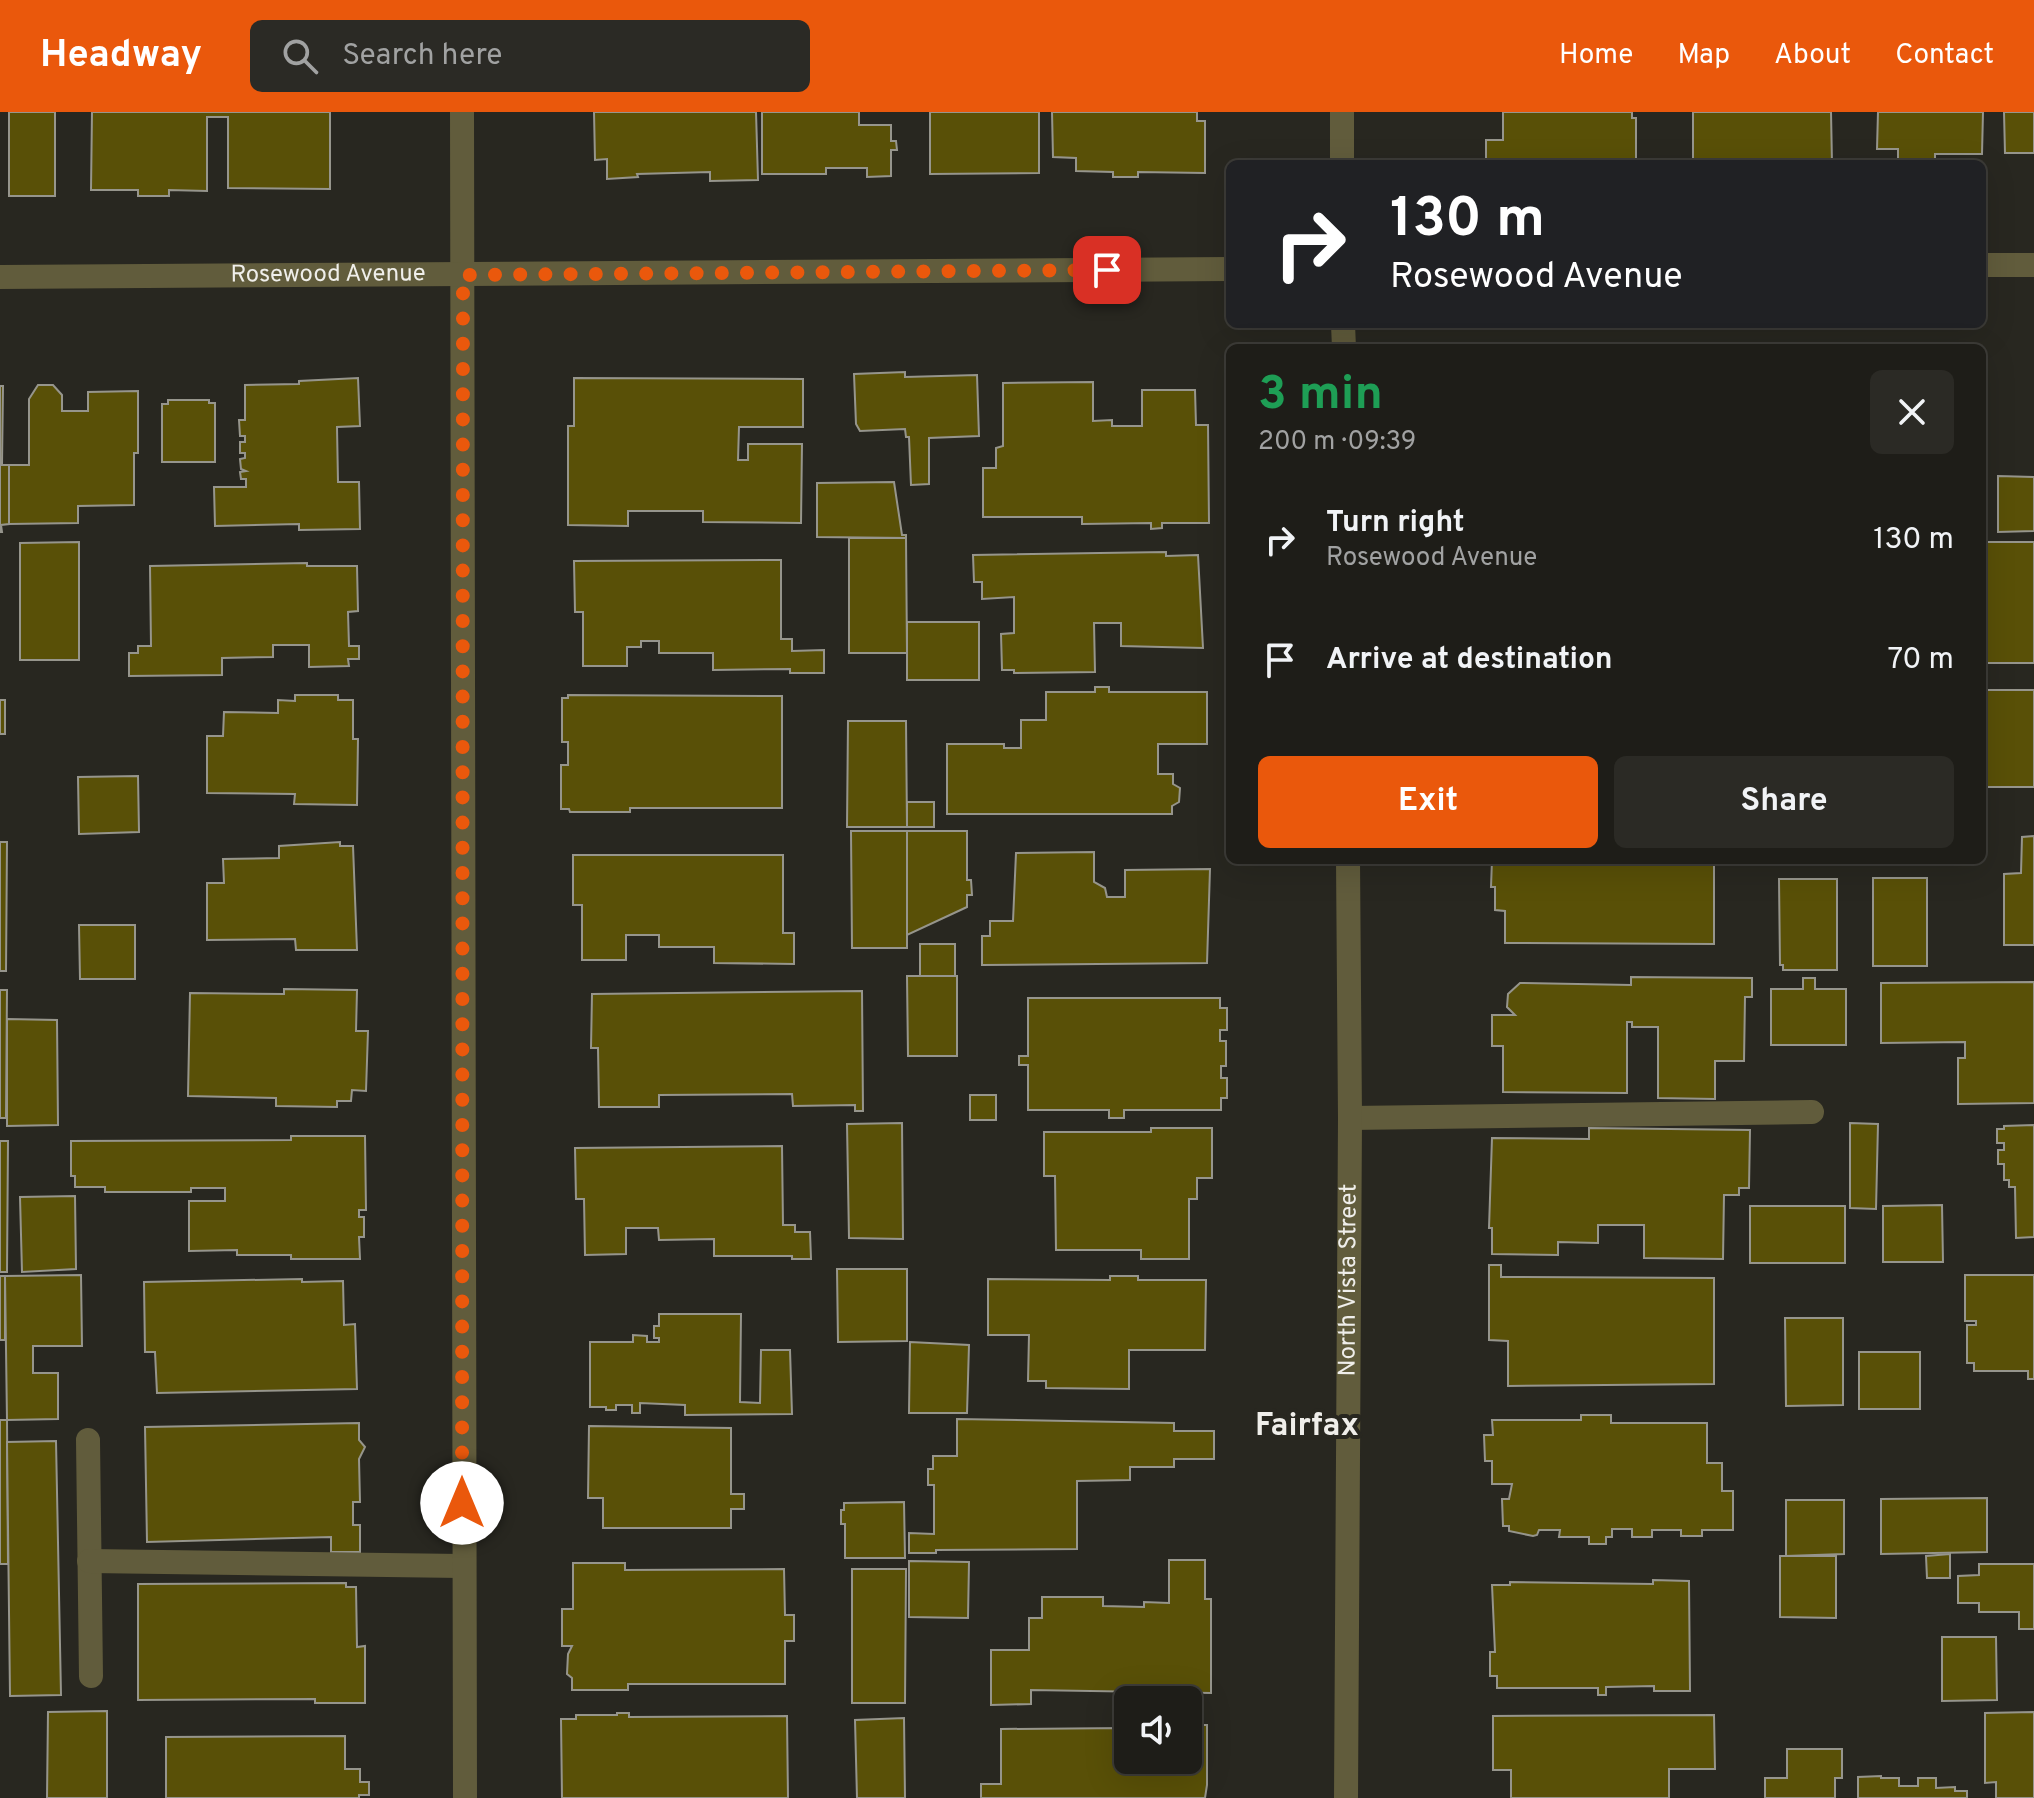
<!DOCTYPE html>
<html lang="en">
<head>
<meta charset="utf-8">
<style>
  :root { --surface:#1e1d18; --page:#2b2a25; --text:#f1f3f6; --muted:#a1a2a2; --line:#3c3b37; --accent:#ea580c }
  body { margin:0; font-family:Overpass,sans-serif; background:var(--page); color:var(--text); height:100vh; display:flex; flex-direction:column; font-size:30px; white-space:nowrap }
  * { box-sizing:border-box; margin:0 }
  p { font-size:26px; color:var(--muted) }
  .icon { flex:none; width:44px; height:44px; fill:none; stroke:currentColor; stroke-width:2; stroke-linecap:round; stroke-linejoin:round }
  .map { position:relative; flex:1; overflow:hidden }
  .sheet { position:absolute; left:1226px; top:232px; width:760px; height:520px; display:flex; flex-direction:column; background:var(--surface); border-radius:12px; box-shadow:0 8px 32px #0002,0 0 0 2px var(--line) }
  .sheet>* { flex:none }
  .guide { position:absolute; left:1226px; top:48px; width:760px; height:168px; border-radius:12px; box-shadow:0 8px 32px #0002,0 0 0 2px var(--line); background:#202124; color:#fff; overflow:hidden }
  .controls { position:absolute; left:1114px; top:1574px; display:grid; gap:16px }
  .controls a { display:grid; place-items:center; width:88px; height:88px; border-radius:12px; background:var(--surface); box-shadow:0 8px 32px #0002,0 0 0 2px var(--line); font-size:40px }
  .pin { position:absolute; display:grid; place-items:center; width:68px; height:68px; color:#fff; margin:-34px; border-radius:16px; box-shadow:0 4px 12px #0006 }
  .me { position:absolute; width:88px; margin:-44px; rotate:0deg; stroke-linejoin:round; filter:drop-shadow(0 0 6px #0008) }
  .turn { display:flex; align-items:center; gap:28px; height:168px; padding:0 32px; font-size:36px }
  .turn .icon { width:104px; height:104px; stroke-width:2.5 }
  .turn b { display:block; font-size:56px; line-height:68px }
  .round { display:grid; place-items:center; flex:none; width:84px; height:84px; border-radius:12px; background:var(--page) }
  .summary { display:flex; align-items:center; justify-content:space-between; height:136px; padding:0 32px }
  h1 { font-size:48px; font-weight:700; line-height:60px; color:#1e9e55 }
  .action { display:flex; gap:16px; margin-top:auto; padding:16px 32px }
  .action a { flex:1; height:92px; border-radius:12px; background:var(--accent); color:#fff; font-size:32px; font-weight:700; line-height:92px; text-align:center }
  .action a+a { background:var(--page); color:var(--text) }
  ul { padding:0; list-style:none }
  li { display:flex; align-items:center; gap:24px; height:120px; padding:0 32px }
  li div { flex:1 }
  li b { display:block; font-size:30px }
  li em { font-style:normal }
  header { display:flex; align-items:center; gap:48px; box-sizing:border-box; height:112px; padding:0 40px; background:var(--accent); color:#fff }
  header strong { font-size:38px }
  nav { display:flex; gap:44px; margin-inline-start:auto; font-size:28px }
  .search { width:560px; height:72px; background:var(--page); display:flex; align-items:center; gap:20px; box-sizing:border-box; padding:0 28px; border-radius:12px; color:var(--muted); font-size:30px }
  .map>svg:first-child { display:block }
  .building { fill:#595007; stroke:#96958c; stroke-width:2 }
  .lines { fill:none; stroke-linecap:round; stroke-linejoin:round }
  .lane { stroke:#615c3c; stroke-width:24 }
  .street { stroke:#615c3c; stroke-width:24 }
  .route { stroke:#ea580c; stroke-width:14; stroke-dasharray:0 25.2 }
  .labels { text-anchor:middle; dominant-baseline:central; stroke-width:8; stroke-linejoin:round; paint-order:stroke }
  .street-label { font-size:24px; fill:#efeeea; stroke:#282720 }
  .district-label { font-size:32px; font-weight:bold; fill:#efeeea; stroke:#282720 }
</style>
</head>
<body>
<header>
<strong>Headway</strong>
<div class="search"><svg class="icon" aria-label="search" viewBox="0 0 24 24"><circle cx="10" cy="10" r="6"/><path d="M15 15l6 6"/></svg>Search here</div>
<nav><a>Home</a><a>Map</a><a>About</a><a>Contact</a></nav>
</header>
<div class="map">
<svg width="2034" height="1686" viewBox="0 0 2034 1686">
  <rect width="100%" height="100%" fill="#282720"/>
  <!-- building -->
  <g class="building">
    <rect x="9" y="0" width="46" height="84"/>
    <polygon points="92,0 330,0 330,77 228,76 228,5 207,5 207,79 169,78 169,84 138,84 138,78 91,78"/>
    <polygon points="594,0 756,0 758,68 710,69 710,60 637,62 638,65 607,67 607,47 595,48"/>
    <polygon points="762,0 859,0 859,13 891,13 891,29 896,29 897,38 891,38 891,64 867,65 867,56 826,56 826,62 762,62"/>
    <polygon points="930,0 1039,0 1039,61 930,62"/>
    <polygon points="1052,0 1197,0 1197,9 1205,9 1205,61 1138,60 1138,65 1113,65 1113,60 1076,59 1076,46 1053,45"/>
    <polygon points="1503,0 1632,0 1632,6 1636,6 1636,51 1486,51 1486,28 1503,28"/>
    <polygon points="1693,0 1831,0 1832,52 1693,52"/>
    <polygon points="1878,0 1983,0 1982,42 1935,42 1935,52 1898,52 1898,37 1877,37"/>
    <polygon points="2004,0 2034,0 2034,41 2005,41"/>
    <polygon points="905,260 905,265 977,263 979,324 929,326 929,372 911,373 909,325 906,325 905,317 860,319 856,312 854,262"/>
    <polygon points="358,266 360,314 337,315 338,370 359,370 360,417 299,418 299,412 215,414 214,375 246,375 246,367 241,367 240,360 246,359 241,357 240,347 245,346 245,341 240,341 240,330 245,330 245,324 240,324 239,308 245,308 245,273 299,272 299,269"/>
    <polygon points="574,266 803,267 803,315 739,315 738,348 748,348 748,332 802,332 801,411 703,410 703,399 628,399 628,414 568,413 568,314 574,314"/>
    <polygon points="1093,270 1093,309 1112,308 1112,314 1142,314 1142,278 1195,278 1196,313 1208,313 1209,411 1162,411 1162,416 1151,417 1151,411 1082,412 1082,405 983,405 983,356 996,356 996,336 1003,334 1003,271"/>
    <polygon points="38,273 53,273 62,283 62,299 88,299 88,280 138,279 138,341 134,341 134,393 78,394 78,411 9,412 9,353 29,353 29,287"/>
    <polygon points="0,274 3,274 2,353 9,353 9,412 1,413 2,420 0,420"/>
    <polygon points="168,288 209,288 209,291 215,291 215,350 162,350 162,292 168,292"/>
    <polygon points="1998,364 2034,365 2034,419 1998,420"/>
    <polygon points="894,370 902,423 906,423 906,426 817,425 817,371"/>
    <polygon points="849,426 906,426 907,541 849,541"/>
    <polygon points="79,430 79,548 20,548 20,431"/>
    <polygon points="1984,430 2034,430 2034,551 1982,551"/>
    <polygon points="1166,440 1166,444 1198,443 1203,536 1121,534 1121,511 1094,511 1095,560 1014,561 1014,558 1002,558 1001,522 1014,521 1014,485 982,487 982,470 974,470 973,443"/>
    <polygon points="781,448 781,527 792,527 792,539 824,538 824,561 790,561 790,557 713,558 713,541 659,541 659,529 641,529 641,535 627,535 627,554 583,554 583,500 575,500 574,449"/>
    <polygon points="307,451 307,454 357,454 358,499 348,500 349,534 359,534 359,547 348,547 349,554 309,555 309,533 273,533 273,545 222,546 222,563 129,564 129,541 138,541 138,534 151,534 150,454"/>
    <rect x="907" y="510" width="72" height="58"/>
    <polygon points="1095,575 1109,575 1109,580 1207,580 1207,632 1158,632 1158,662 1173,662 1173,672 1180,676 1179,690 1172,694 1172,702 947,702 947,632 1004,632 1004,636 1021,636 1021,608 1046,608 1046,580 1095,580"/>
    <rect x="1982" y="578" width="52" height="97"/>
    <polygon points="295,583 338,583 338,588 353,588 353,627 358,627 357,693 294,692 295,682 207,681 207,624 223,624 224,600 278,601 278,588 295,589"/>
    <polygon points="568,583 782,584 782,696 630,696 630,700 570,700 569,697 561,697 561,653 568,653 568,630 562,630 562,586 568,586"/>
    <rect x="0" y="588" width="5" height="34"/>
    <polygon points="848,609 906,609 907,715 847,715"/>
    <polygon points="138,664 139,720 79,722 78,665"/>
    <rect x="907" y="690" width="27" height="25"/>
    <polygon points="851,719 907,719 907,836 852,836"/>
    <polygon points="907,719 967,719 967,768 971,768 972,783 967,783 967,795 907,823"/>
    <polygon points="2034,724 2034,833 2004,833 2004,762 2021,761 2022,725"/>
    <polygon points="0,730 7,730 6,859 0,859"/>
    <polygon points="340,730 340,734 353,734 357,838 296,838 295,827 207,828 207,771 224,771 223,747 279,746 279,734"/>
    <polygon points="1094,740 1094,770 1105,776 1107,785 1125,785 1125,758 1210,757 1207,851 982,853 982,824 990,824 990,809 1013,809 1016,741"/>
    <polygon points="573,743 783,743 783,821 794,821 794,852 714,851 714,835 659,835 659,823 626,823 626,848 582,848 582,793 573,793"/>
    <polygon points="1492,748 1714,748 1714,832 1505,831 1505,799 1495,798 1495,775 1491,775"/>
    <rect x="1873" y="766" width="54" height="88"/>
    <polygon points="1779,767 1837,767 1837,858 1783,858 1783,853 1780,853"/>
    <polygon points="79,813 135,813 135,867 80,867"/>
    <rect x="920" y="832" width="35" height="32"/>
    <polygon points="907,864 957,864 957,944 908,944"/>
    <polygon points="1631,865 1752,866 1752,885 1745,885 1744,949 1715,949 1715,987 1658,986 1658,915 1632,915 1632,910 1627,910 1627,981 1503,980 1503,934 1492,934 1492,903 1515,903 1507,895 1508,882 1520,871 1631,873"/>
    <polygon points="1803,866 1815,866 1815,877 1846,877 1846,933 1771,933 1771,877 1803,877"/>
    <polygon points="2034,870 2034,991 1958,992 1958,946 1965,946 1965,930 1881,931 1881,871"/>
    <polygon points="284,877 357,878 356,919 368,919 366,979 352,978 351,989 337,989 337,995 276,994 276,986 188,984 190,881 284,882"/>
    <polygon points="0,878 7,878 6,1006 0,1006"/>
    <polygon points="862,879 863,999 855,999 855,993 793,994 792,982 659,983 659,995 599,995 598,936 591,936 592,882"/>
    <polygon points="1028,886 1220,886 1220,896 1227,896 1227,918 1220,918 1220,929 1226,929 1226,954 1221,954 1221,966 1227,966 1227,986 1221,986 1221,998 1124,998 1124,1006 1109,1006 1109,998 1028,998 1028,953 1019,953 1019,944 1028,944"/>
    <polygon points="7,907 57,908 58,1013 7,1014"/>
    <rect x="970" y="983" width="26" height="25"/>
    <polygon points="902,1011 903,1127 849,1126 847,1012"/>
    <polygon points="1850,1011 1878,1012 1876,1097 1850,1096"/>
    <polygon points="2034,1013 2034,1125 2016,1126 2015,1075 2009,1075 2009,1068 2004,1068 2004,1052 1998,1052 1998,1038 2004,1038 2004,1031 1997,1031 1997,1017 2004,1017 2004,1014"/>
    <polygon points="1151,1016 1212,1016 1212,1066 1197,1066 1197,1087 1189,1087 1189,1147 1141,1147 1141,1138 1056,1138 1055,1064 1044,1064 1044,1020 1151,1020"/>
    <polygon points="1589,1016 1750,1018 1749,1076 1739,1076 1739,1083 1724,1083 1723,1147 1644,1146 1644,1113 1598,1113 1598,1131 1558,1130 1558,1143 1492,1142 1492,1116 1489,1116 1492,1026 1589,1027"/>
    <polygon points="291,1024 365,1024 366,1098 359,1098 359,1105 364,1105 364,1125 359,1125 360,1147 291,1147 291,1143 237,1143 237,1138 189,1139 189,1089 225,1089 225,1076 191,1076 191,1080 105,1080 105,1075 75,1075 75,1064 71,1064 71,1029 291,1028"/>
    <polygon points="0,1029 8,1029 7,1160 0,1160"/>
    <polygon points="782,1034 783,1113 795,1113 795,1120 810,1120 811,1147 792,1147 792,1144 714,1144 714,1127 659,1128 658,1116 626,1116 626,1142 585,1143 584,1087 576,1087 575,1036"/>
    <polygon points="75,1084 76,1157 22,1160 20,1085"/>
    <polygon points="1942,1093 1943,1150 1883,1150 1883,1094"/>
    <rect x="1750" y="1094" width="95" height="57"/>
    <polygon points="1489,1153 1501,1153 1501,1165 1714,1166 1714,1272 1508,1274 1508,1229 1489,1228"/>
    <polygon points="837,1157 907,1157 907,1229 838,1230"/>
    <polygon points="81,1163 82,1234 33,1234 33,1261 58,1261 58,1307 7,1308 5,1164"/>
    <polygon points="1965,1163 2034,1163 2034,1267 2028,1267 2028,1259 1974,1259 1974,1251 1967,1251 1967,1213 1976,1213 1976,1209 1965,1209"/>
    <rect x="0" y="1164" width="5" height="64"/>
    <polygon points="1110,1164 1138,1164 1138,1168 1206,1168 1205,1238 1129,1238 1129,1277 1046,1276 1046,1269 1028,1269 1029,1223 988,1223 988,1167 1110,1168"/>
    <polygon points="302,1167 302,1170 343,1169 344,1213 355,1212 357,1277 157,1281 155,1240 145,1240 144,1170"/>
    <polygon points="659,1202 741,1202 740,1290 760,1291 761,1238 790,1238 792,1302 685,1303 685,1293 640,1291 640,1301 632,1301 632,1293 616,1293 616,1298 606,1298 606,1295 590,1295 590,1230 633,1230 633,1223 647,1224 647,1230 659,1230 659,1226 654,1226 654,1214 659,1214"/>
    <polygon points="1785,1206 1843,1206 1843,1293 1786,1294"/>
    <polygon points="910,1230 969,1233 967,1301 909,1301"/>
    <rect x="1859" y="1240" width="61" height="57"/>
    <polygon points="1581,1303 1611,1303 1611,1311 1707,1311 1707,1351 1722,1351 1722,1379 1733,1379 1733,1418 1702,1418 1702,1424 1681,1424 1681,1418 1652,1418 1652,1425 1632,1425 1632,1417 1612,1417 1612,1425 1606,1425 1606,1432 1589,1432 1589,1425 1559,1425 1560,1418 1539,1418 1537,1423 1533,1424 1509,1419 1509,1414 1503,1414 1502,1387 1509,1387 1512,1372 1492,1372 1492,1349 1485,1349 1484,1323 1493,1323 1492,1308 1581,1308"/>
    <polygon points="957,1307 1174,1311 1174,1319 1214,1319 1214,1347 1174,1347 1174,1355 1130,1355 1130,1368 1077,1369 1077,1437 936,1438 936,1441 909,1441 909,1421 934,1422 934,1373 928,1373 928,1357 933,1357 933,1344 957,1344"/>
    <polygon points="0,1308 7,1308 8,1452 0,1452"/>
    <polygon points="359,1311 359,1328 365,1335 359,1347 360,1390 353,1390 353,1413 360,1413 360,1440 331,1440 331,1425 147,1430 145,1315"/>
    <polygon points="589,1314 731,1316 731,1382 744,1382 744,1397 731,1397 731,1416 603,1416 603,1386 588,1386"/>
    <polygon points="56,1329 61,1583 10,1584 7,1330"/>
    <polygon points="1987,1386 1987,1440 1881,1442 1881,1387"/>
    <polygon points="1786,1388 1844,1388 1844,1442 1786,1444"/>
    <polygon points="904,1390 905,1446 845,1446 845,1412 841,1412 841,1398 844,1398 844,1391"/>
    <polygon points="1950,1442 1950,1466 1927,1466 1926,1444"/>
    <polygon points="1780,1444 1836,1444 1836,1506 1780,1505"/>
    <polygon points="1169,1448 1205,1448 1205,1487 1211,1487 1211,1581 1031,1578 1031,1592 991,1593 991,1538 1029,1538 1029,1506 1042,1506 1042,1485 1103,1485 1103,1494 1144,1495 1144,1490 1169,1491"/>
    <polygon points="909,1449 969,1450 968,1506 909,1505"/>
    <polygon points="573,1451 625,1451 625,1458 784,1457 785,1503 794,1503 794,1529 785,1529 785,1572 628,1572 628,1578 572,1578 572,1566 567,1562 568,1542 572,1534 562,1534 562,1497 573,1497"/>
    <polygon points="1979,1452 2034,1452 2034,1517 2019,1517 2019,1500 1979,1500 1979,1491 1958,1491 1958,1464 1979,1463"/>
    <polygon points="852,1457 906,1457 905,1591 852,1591"/>
    <polygon points="1653,1468 1689,1469 1690,1579 1654,1579 1654,1574 1606,1575 1606,1583 1598,1583 1598,1576 1497,1576 1497,1564 1490,1564 1490,1540 1495,1540 1492,1473 1510,1473 1510,1470 1653,1472"/>
    <polygon points="346,1471 346,1475 356,1475 357,1535 365,1534 365,1591 315,1591 315,1587 138,1588 138,1472"/>
    <polygon points="1942,1525 1996,1525 1997,1588 1942,1589"/>
    <polygon points="107,1599 107,1686 47,1686 48,1600"/>
    <polygon points="2034,1600 2034,1686 1996,1686 1996,1670 1985,1671 1985,1601"/>
    <polygon points="617,1601 629,1601 629,1605 787,1604 788,1686 562,1686 561,1607 576,1607 576,1603 617,1603"/>
    <polygon points="1714,1603 1715,1657 1669,1657 1669,1686 1511,1686 1511,1658 1493,1658 1493,1604"/>
    <polygon points="904,1606 905,1686 857,1686 855,1608"/>
    <polygon points="1188,1613 1207,1613 1207,1673 1205,1686 981,1686 981,1672 1001,1672 1001,1617 1124,1616 1124,1627 1128,1627 1128,1648 1188,1648"/>
    <polygon points="345,1624 345,1657 360,1657 360,1670 369,1670 369,1683 359,1683 359,1686 166,1686 166,1625"/>
    <polygon points="1787,1637 1842,1637 1842,1666 1835,1666 1835,1686 1765,1686 1765,1666 1787,1666"/>
    <polygon points="1881,1664 1881,1666 1899,1666 1899,1674 1918,1674 1918,1666 1936,1666 1936,1676 1955,1675 1955,1679 1967,1679 1967,1686 1858,1686 1858,1665"/>
  </g>
  <g class="lines">
    <!-- lane -->
    <g class="lane">
      <polyline points="1350,1006 1812,1000"/>
      <polyline points="88,1328 91,1564"/>
      <polyline points="89,1449 462,1454"/>
    </g>
    <!-- street -->
    <g class="street">
      <polyline points="462,0 465,1686"/>
      <polyline points="1342,0 1342,52"/>
      <polyline points="1982,153 2034,153"/>
      <path id="s1" d="M0 165 1230 157"/>
      <polyline points="1343,212 1344,236"/>
      <path id="s2" d="M1346 1686 1350 1006 1348 748"/>
    </g>
  </g>
  <g class="lines">
    <!-- route -->
    <polyline class="route" points="462,1391 463,163 1107,158"/>
  </g>
  <g class="labels">
    <!-- street labels -->
    <g class="street-label">
      <text stroke="none"><textPath href="#s1" startOffset="328">Rosewood Avenue</textPath></text>
      <text stroke="none"><textPath href="#s2" startOffset="518">North Vista Street</textPath></text>
    </g>
    <!-- district labels -->
    <g class="district-label">
      <text x="1307" y="1315">Fairfax</text>
    </g>
  </g>
</svg>
<div class="controls">
<a><svg class="icon" aria-label="sound" viewBox="0 0 24 24"><path d="M4 9h4l5-4v14l-5-4H4zM17 9q2 3 0 6"/></svg></a>
</div>
<div class="pin" style="left:1107px;top:158px;background:#d93025"><svg class="icon" aria-label="arrive" viewBox="0 0 24 24"><path d="M6 21V4h12l-3 4 3 4H6"/></svg></div>
<svg class="me" style="left:462px;top:1391px" viewBox="-20 -20 40 40"><circle r="19" fill="#fff"/><path d="M0-13L10 11 0 6-10 11z" fill="#ea580c"/></svg>
<div class="guide">
<div class="turn"><svg class="icon" aria-label="right" viewBox="0 0 24 24"><path d="M7 20v-9h11M14 6l5 5-5 5"/></svg><div><b>130 m</b>Rosewood Avenue</div></div>
</div>
<section class="sheet">
<div class="summary"><div><h1>3 min</h1><p>200 m · 09:39</p></div><a class="round"><svg class="icon" aria-label="close" viewBox="0 0 24 24"><path d="M6 6l12 12M18 6L6 18"/></svg></a></div>
<ul>
<li><svg class="icon" aria-label="right" viewBox="0 0 24 24"><path d="M7 20v-9h11M14 6l5 5-5 5"/></svg><div><b>Turn right</b><p>Rosewood Avenue</p></div><em>130 m</em></li>
<li><svg class="icon" aria-label="arrive" viewBox="0 0 24 24"><path d="M6 21V4h12l-3 4 3 4H6"/></svg><div><b>Arrive at destination</b></div><em>70 m</em></li>
</ul>
<div class="action"><a>Exit</a><a>Share</a></div>
</section>
</div>
</body>
</html>
